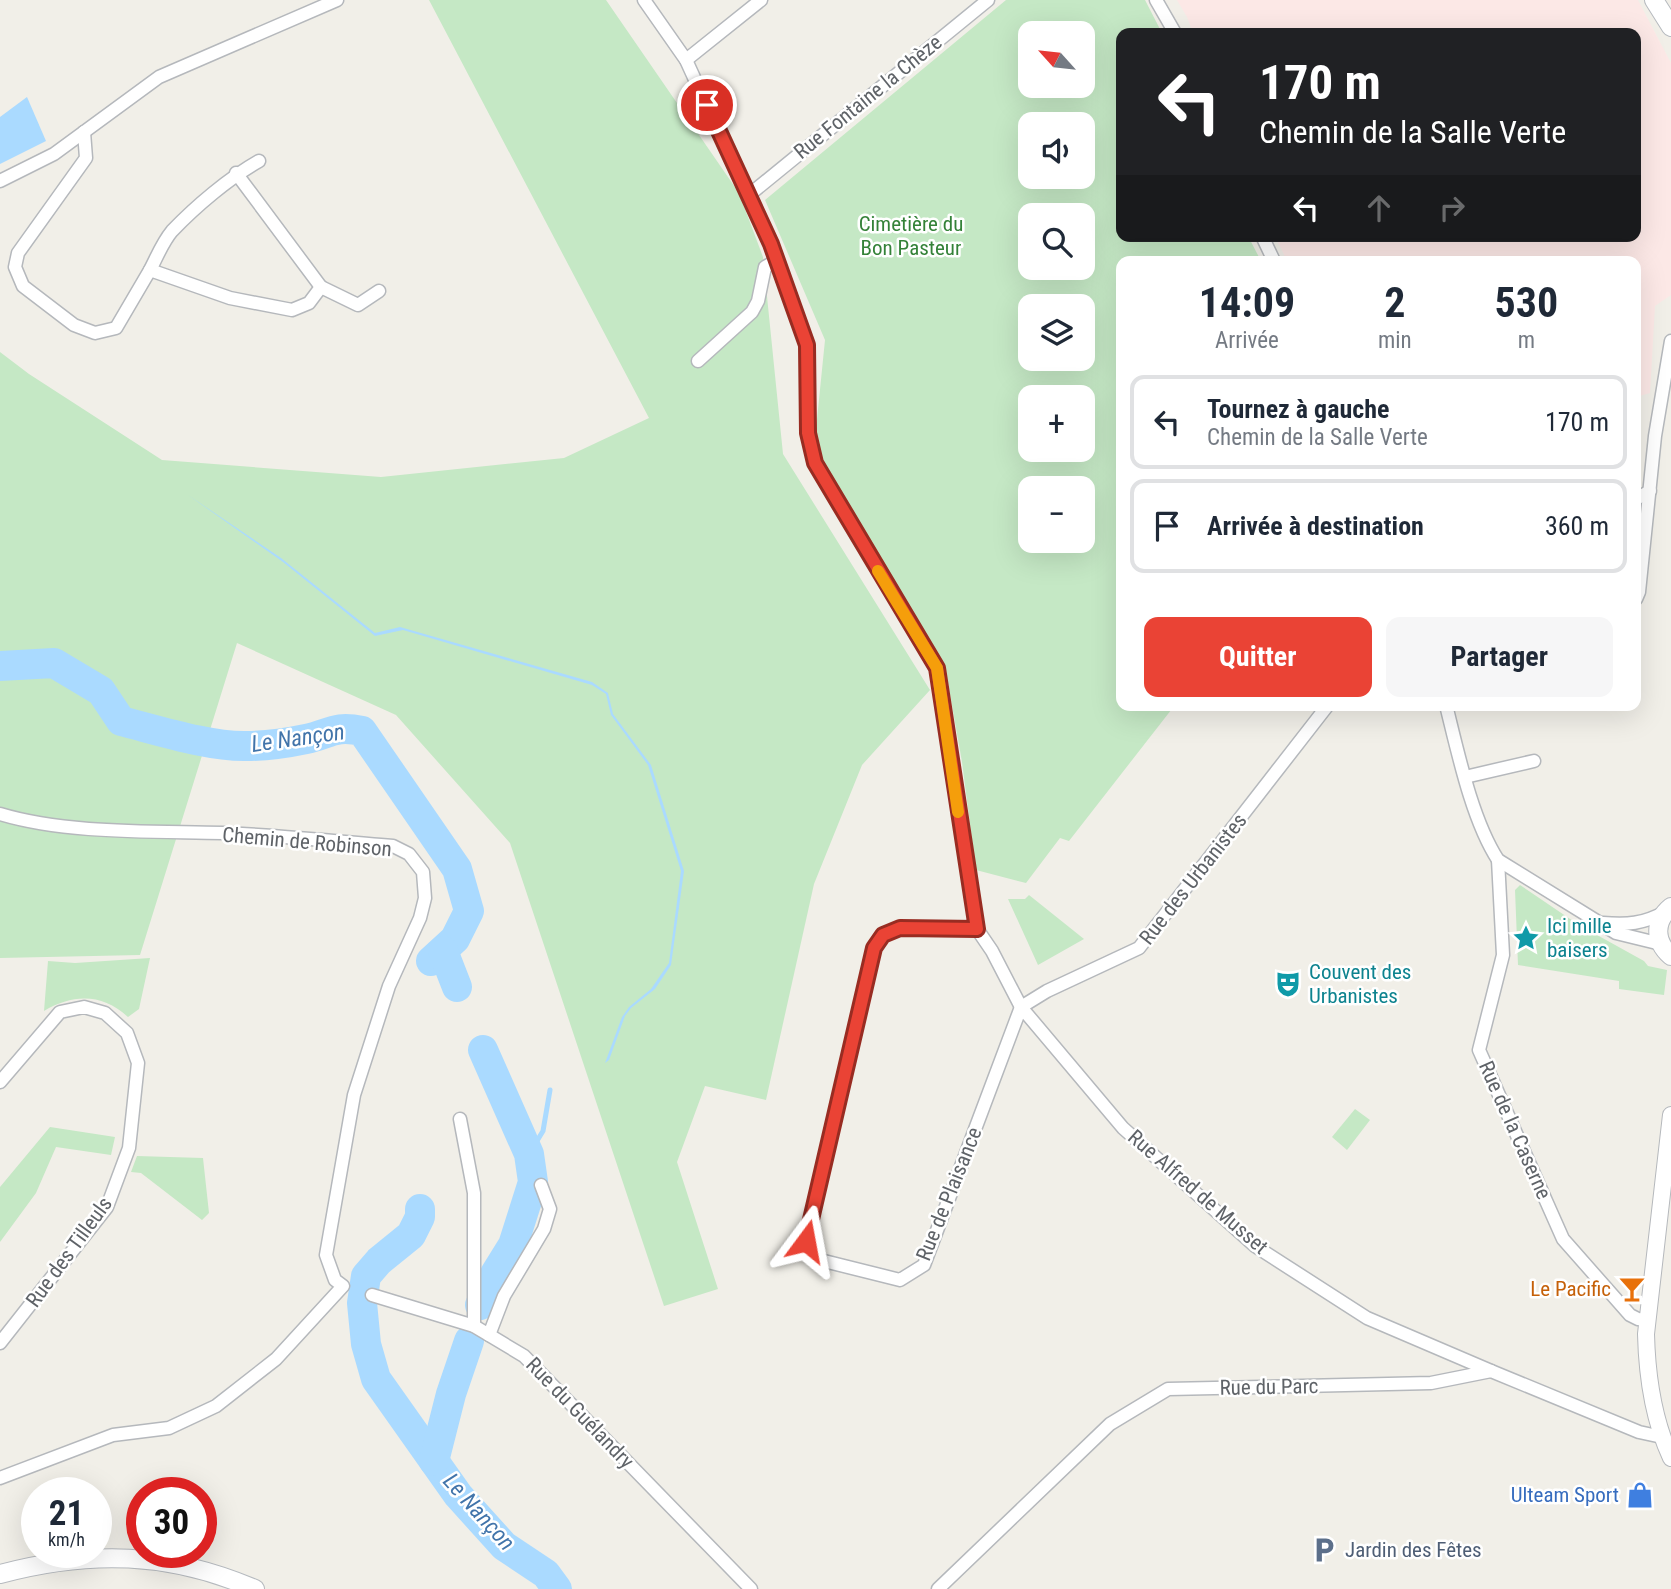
<!DOCTYPE html>
<html lang="fr">
<head>
<meta charset="utf-8">
<style>
  :root { --surface:#fff; --page:#f6f6f7; --text:#1f2937; --muted:#747a83; --line:#e0e1e3; --accent:#ea4335 }
  body { margin:0; font-family:"Roboto Condensed",sans-serif; background:var(--page); color:var(--text); height:100vh; display:flex; flex-direction:column; font-size:26px; white-space:nowrap }
  * { box-sizing:border-box; margin:0 }
  p { font-size:23px; color:var(--muted) }
  .icon { flex:none; width:38px; height:38px; fill:none; stroke:currentColor; stroke-width:2; stroke-linecap:round; stroke-linejoin:round }
  .map { position:relative; flex:1; overflow:hidden }
  .side { position:absolute; left:1116px; top:256px; width:525px; height:455px; display:flex; flex-direction:column; background:var(--surface); border-radius:14px; box-shadow:0 7px 28px #0002 }
  .side>* { flex:none }
  .top-card { position:absolute; left:1116px; top:28px; width:525px; height:214px; border-radius:14px; box-shadow:0 7px 28px #0002; background:#202124; color:#fff; overflow:hidden }
  .needle { width:46px; rotate:297deg }
  .tools { position:absolute; left:1018px; top:21px; display:grid; gap:14px }
  .tools a { display:grid; place-items:center; width:77px; height:77px; border-radius:14px; background:var(--surface); box-shadow:0 7px 28px #0002; font-size:35px }
  .speed { position:absolute; left:21px; top:1477px; display:flex; gap:14px; font-size:35px; font-weight:700; text-align:center }
  .speed>* { display:grid; place-content:center; width:91px; height:91px; border-radius:50%; background:var(--surface); box-shadow:0 7px 28px #0002; line-height:1 }
  .speed small { font-size:18px; font-weight:400 }
  .speed .limit { border:10px solid #d22; background:#fff; color:#111 }
  .pin { position:absolute; display:grid; place-items:center; width:60px; height:60px; color:#fff; margin:-30px; border:4px solid #fff; border-radius:50%; box-shadow:0 2px 7px #0007 }
  .me { position:absolute; width:77px; margin:-38px; rotate:13deg; stroke-linejoin:round; filter:drop-shadow(0 0 5px #0008) }
  .turn { display:flex; align-items:center; gap:24px; height:147px; padding:0 28px; font-size:32px }
  .turn .icon { width:91px; height:91px; stroke-width:2.5 }
  .turn b { display:block; font-size:49px; line-height:60px }
  .lanes { display:flex; align-items:center; height:66px; padding:0 28px; background:#0003; justify-content:center; gap:35px; direction:ltr }
  .lanes .off { opacity:.35 }
  .eta { display:flex; justify-content:space-evenly; align-items:center; height:119px; text-align:center }
  .eta b { font-size:42px; font-weight:700; line-height:49px }
  .button { display:flex; gap:14px; margin-top:auto; padding:14px 28px }
  .button a { flex:1; height:80px; border-radius:14px; background:var(--accent); color:#fff; font-size:28px; font-weight:700; line-height:80px; text-align:center }
  .button a+a { background:var(--page); color:var(--text) }
  ul { padding:0; list-style:none }
  li { display:flex; align-items:center; gap:21px; height:94px; margin:0 14px 10px; padding:0 14px; border:4px solid var(--line); border-radius:14px }
  li div { flex:1 }
  li b { display:block; font-size:26px }
  li em { font-style:normal }
  .map>svg:first-child { display:block }
  .medical { fill:#fce8e6 }
  .green { fill:#c5e8c5; fill-rule:evenodd }
  .water { fill:#aadaff }
  .lines { fill:none; stroke-linecap:round; stroke-linejoin:round }
  .stream { stroke:#aadaff; stroke-width:5 }
  .river { stroke:#aadaff; stroke-width:30 }
  .minor-casing { stroke:#b5b8bc; stroke-width:15 }
  .tertiary-casing { stroke:#b5b8bc; stroke-width:18 }
  .secondary-casing { stroke:#b6babf; stroke-width:20 }
  .minor { stroke:#fff; stroke-width:12 }
  .tertiary { stroke:#fff; stroke-width:16 }
  .secondary { stroke:#fff; stroke-width:18 }
  .route-casing { stroke:#982c22; stroke-width:18 }
  .route { stroke:#ea4335; stroke-width:12 }
  .slow { stroke:#f59e0b; stroke-width:12 }
  .labels { text-anchor:middle; dominant-baseline:central; stroke-width:5; stroke-linejoin:round; paint-order:stroke }
  .street-label { font-size:21px; fill:#5f6368; stroke:#fff }
  .park-label { font-size:21px; fill:#348238; stroke:#fff }
  .culture-label { font-size:21px; fill:#0d838f; stroke:#fff; text-anchor:start }
  .food-label { font-size:21px; fill:#c56008; stroke:#fff; text-anchor:end }
  .shop-label { font-size:21px; fill:#366cbe; stroke:#fff; text-anchor:end }
  .service-label { font-size:21px; fill:#4e5e75; stroke:#fff; text-anchor:start }
  .water-label { font-size:23px; font-style:italic; fill:#4174aa; stroke:#fff }
</style>
</head>
<body>
<div class="map">
<svg width="1671" height="1589" viewBox="0 0 1671 1589">
  <rect width="100%" height="100%" fill="#f1efe8"/>
  <!-- medical -->
  <polygon class="medical" points="1177,0 1638,0 1671,63 1671,295 1655,306 1650,393 1636,397 1636,261 1287,261 1275,236 1636,236 1636,33 1193,33 1187,17"/>
  <!-- green -->
  <g class="green">
    <polygon points="429,0 606,0 739,193 763,257 783,454 930,690 862,765 814,884 766,1100 705,1086 677,1162 718,1289 664,1306 510,843 396,715 237,643 140,955 0,958 0,352 29,374 162,460 381,477 564,458 649,418"/>
    <path d="M1006 0H1145L1162 33H1122V236H1248L1261 261H1122V705H1175L1069 841 1060 838 1026 883 976 870 962 762 945 666 820 457 815 439 825 340 765 200ZM1031 33H1083V86H1031ZM1031 124H1083V177H1031ZM1031 215H1083V268H1031ZM1031 306H1083V359H1031ZM1031 397H1083V450H1031ZM1031 488H1083V541H1031Z"/>
    <polygon points="1520,885 1579,925 1644,961 1648,966 1667,970 1664,995 1619,989 1619,981 1518,965 1515,890"/>
    <polygon points="1029,895 1084,939 1038,965 1008,899 1025,899"/>
    <path d="M150 958 139 1009 128 1017C102 993 73 994 44 1011L48 961 75 963Z"/>
    <polygon points="1355,1109 1370,1120 1347,1150 1332,1137"/>
    <polygon points="50,1127 115,1137 111,1155 56,1147 36,1193 0,1242 0,1187"/>
    <polygon points="137,1156 203,1158 209,1213 202,1220 141,1173 131,1172"/>
  </g>
  <!-- water -->
  <g class="water">
    <polygon points="27,97 46,141 0,164 0,117"/>
    <polygon points="188,495 281,558 375,633 400,627 592,682 608,693 613,714 651,765 684,871 671,965 655,989 631,1008 625,1016 609,1060 605,1063 622,1017 629,1007 651,989 669,963 681,871 648,765 611,715 606,694 592,685 403,630 375,636 283,562"/>
  </g>
  <g class="lines">
    <!-- stream -->
    <polyline class="stream" points="529,1154 543,1131 550,1090"/>
    <!-- river -->
    <g class="river">
      <path d="M0 666 54 663 101 691 121 721C157 730 210 747 247 746 266 746 287 743 306 739 330 734 334 725 362 731L457 869 469 911 455 939 431 961"/>
      <polyline points="443,951 457,987"/>
      <polyline points="420,1209 420,1217 411,1235 379,1261 366,1276 362,1303 366,1344 376,1379 458,1495 504,1546 546,1574 557,1589"/>
      <polyline points="480,1305 495,1274 513,1245 533,1182 529,1154 483,1050"/>
      <polyline points="434,1461 451,1394 469,1341"/>
    </g>
    <!-- minor casing -->
    <g class="minor-casing">
      <g id="minor">
        <polyline points="644,0 686,60 770,244 807,345 808,433 815,463 937,668 977,929 992,951 1021,1007 1123,1128 1255,1246 1367,1318 1491,1371"/>
        <polyline points="1156,0 1175,33"/>
        <polyline points="686,60 761,0"/>
        <polyline points="84,132 86,158 18,253 15,267 23,286 74,325 95,333 116,328 150,270 230,298 292,310 309,303 321,287 358,305 379,291"/>
        <polyline points="236,173 321,287"/>
        <polyline points="0,181 54,154 159,77 337,0"/>
        <polyline points="749,195 988,0"/>
        <polyline points="1262,236 1274,261"/>
        <path d="M150 270C157 257 162 243 172 231 196 206 229 178 259 161"/>
        <polyline points="698,361 752,312 758,301 765,267 776,261"/>
        <polyline points="1636,499 1650,491"/>
        <polyline points="1636,599 1639,592 1655,436 1671,341"/>
        <path d="M1446 705C1458 753 1472 820 1498 860L1616 933 1661 944"/>
        <polyline points="1465,777 1534,761"/>
        <path d="M0 814C66 834 153 831 223 833 279 835 336 842 393 846L409 854 423 872 425 898 420 918 389 986 354 1095 326 1255 335 1280 343 1286 276 1359 216 1406 169 1428 113 1435 0 1478"/>
        <polyline points="1498,860 1503,955 1479,1050 1563,1239 1630,1315 1638,1319 1647,1320"/>
        <path d="M1603 923C1627 925 1643 924 1665 912"/>
        <polyline points="977,929 900,928 883,935 874,948 806,1241 811,1253 820,1260 900,1280 924,1265 1021,1007 1047,991 1139,948 1328,705"/>
        <polyline points="0,1082 60,1012 84,1007 105,1013 127,1033 138,1063 129,1148 107,1207 0,1343"/>
        <polyline points="460,1119 474,1193 474,1326"/>
        <polyline points="372,1295 474,1326 524,1356 751,1589"/>
        <polyline points="489,1335 504,1296 544,1229 550,1209 541,1185"/>
        <polyline points="938,1589 1110,1424 1168,1389 1431,1383 1491,1371 1639,1432 1662,1437"/>
      </g>
    </g>
    <!-- tertiary casing -->
    <g class="tertiary-casing">
      <path id="tertiary" d="M1671 1115 1646 1334C1647 1376 1653 1419 1671 1458"/>
    </g>
    <!-- secondary casing -->
    <g class="secondary-casing">
      <g id="secondary">
        <polyline points="1654,0 1671,27"/>
        <path d="M1671 907C1654 921 1654 941 1671 956"/>
        <path d="M0 1574C90 1550 169 1552 255 1589"/>
      </g>
    </g>
    <!-- minor -->
    <use href="#minor" class="minor"/>
    <!-- tertiary -->
    <use href="#tertiary" class="tertiary"/>
    <!-- secondary -->
    <use href="#secondary" class="secondary"/>
  </g>
  <g class="lines">
    <!-- route casing -->
    <g class="route-casing">
      <polyline id="route" points="707,105 771,244 807,345 808,433 815,463 937,668 977,929 900,928 883,935 874,948 806,1241"/>
    </g>
    <!-- route -->
    <use href="#route" class="route"/>
    <!-- slow -->
    <polyline class="slow" points="878,571 937,668 958,812"/>
  </g>
  <!-- icons -->
  <defs>
    <g id="sight-bare" transform="scale(2.1)"><path d="M0-6L1.8-2.2L6-1.7L2.9 1.2L3.7 5.4L0 3.3L-3.7 5.4L-2.9 1.2L-6-1.7L-1.8-2.2Z" fill="#0f9aa8" stroke="#fff" stroke-width="2.5" paint-order="stroke"/></g>
    <g id="theatre-bare" transform="scale(2.1)"><path d="M-5-5.5Q0-4 5-5.5V0Q5 5 0 6Q-5 5-5 0ZM-3.3-2.5H-1v1.5H-3.3ZM1-2.5H3.3v1.5H1ZM-2.8 1Q0 5.5 2.8 1Z" fill="#0f9aa8" stroke="#fff" stroke-width="2.5" paint-order="stroke"/></g>
    <g id="bar-bare" transform="scale(2.1)"><path d="M-6-5H6L.8 .8V4.5H3.5V6h-7V4.5H-.8V.8Z" fill="#e8710a" stroke="#fff" stroke-width="2.5" paint-order="stroke"/></g>
    <g id="shop-bare" transform="scale(2.1)"><path d="M-5-2.5h2.3a2.7 3.5 0 0 1 5.4 0H5L5.5 6h-11ZM-1.5-2.5h3a1.5 2.3 0 0 0-3 0Z" fill="#3f7fe0" stroke="#fff" stroke-width="2.5" paint-order="stroke"/></g>
    <g id="parking-bare" transform="scale(2.1)"><path d="M-3.5-5.5H1a3.5 3.5 0 0 1 0 7H-1V5.5H-3.5ZM-1-3.4V-.6H.8a1.4 1.4 0 0 0 0-2.8Z" fill="#5c6f8a" stroke="#fff" stroke-width="2.5" paint-order="stroke"/></g>
  </defs>
  <g fill-rule="evenodd">
    <use href="#sight-bare" x="1526" y="938"/>
    <use href="#theatre-bare" x="1288" y="984"/>
    <use href="#bar-bare" x="1632" y="1289"/>
    <use href="#shop-bare" x="1640" y="1495"/>
    <use href="#parking-bare" x="1324" y="1550"/>
  </g>
  <g class="labels">
    <!-- street labels -->
    <g class="street-label">
      <text transform="translate(868 97) rotate(-39)">Rue Fontaine la Chèze</text>
      <text transform="translate(307 842) rotate(5)">Chemin de Robinson</text>
      <text transform="translate(1193 879) rotate(-52)">Rue des Urbanistes</text>
      <text transform="translate(1515 1130) rotate(66)">Rue de la Caserne</text>
      <text transform="translate(1198 1192) rotate(41)">Rue Alfred de Musset</text>
      <text transform="translate(949 1194) rotate(-68)">Rue de Plaisance</text>
      <text transform="translate(69 1252) rotate(-54)">Rue des Tilleuls</text>
      <text transform="translate(1269 1387) rotate(-1)">Rue du Parc</text>
      <text transform="translate(580 1413) rotate(46)">Rue du Guélandry</text>
    </g>
    <!-- park labels -->
    <g class="park-label">
      <text x="911" y="224">Cimetière du<tspan x="911" dy="24">Bon Pasteur</tspan></text>
    </g>
    <!-- culture labels -->
    <g class="culture-label">
      <text x="1547" y="926">Ici mille<tspan x="1547" dy="24">baisers</tspan></text>
      <text x="1309" y="972">Couvent des<tspan x="1309" dy="24">Urbanistes</tspan></text>
    </g>
    <!-- food labels -->
    <g class="food-label">
      <text x="1611" y="1289">Le Pacific</text>
    </g>
    <!-- shop labels -->
    <g class="shop-label">
      <text x="1619" y="1495">Ulteam Sport</text>
    </g>
    <!-- service labels -->
    <g class="service-label">
      <text x="1345" y="1550">Jardin des Fêtes</text>
    </g>
    <!-- water labels -->
    <g class="water-label">
      <text transform="translate(298 738) rotate(-8)">Le Nançon</text>
      <text transform="translate(479 1512) rotate(48)">Le Nançon</text>
    </g>
  </g>
</svg>
<div class="tools">
<a><svg class="needle" viewBox="-14 -14 28 28"><path d="M0-13l5 13h-10z" fill="#e53935"/><path d="M0 13l5-13h-10z" fill="#747a83"/></svg></a>
<a><svg class="icon" aria-label="sound" viewBox="0 0 24 24"><path d="M4 9h4l5-4v14l-5-4H4zM17 9q2 3 0 6"/></svg></a>
<a><svg class="icon" aria-label="search" viewBox="0 0 24 24"><circle cx="10" cy="10" r="6"/><path d="M15 15l6 6"/></svg></a>
<a><svg class="icon" aria-label="layers" viewBox="0 0 24 24"><path d="M12 4l9 5-9 5-9-5zM3 14l9 5 9-5"/></svg></a>
<a>+</a>
<a>−</a>
</div>
<div class="speed"><div>21<small>km/h</small></div><div class="limit">30</div></div>
<div class="pin" style="left:707px;top:105px;background:#d93025"><svg class="icon" aria-label="arrive" viewBox="0 0 24 24"><path d="M6 21V4h12l-3 4 3 4H6"/></svg></div>
<svg class="me" style="left:806px;top:1241px" viewBox="-20 -20 40 40"><path d="M0-17L14 15 0 8-14 15z" fill="#ea4335" stroke="#fff" stroke-width="4"/></svg>
<div class="top-card">
<div class="turn"><svg class="icon" aria-label="left" viewBox="0 0 24 24"><path d="M17 20v-9H6M10 6l-5 5 5 5"/></svg><div><b>170 m</b>Chemin de la Salle Verte</div></div>
<div class="lanes"><svg class="icon" aria-label="left" viewBox="0 0 24 24"><path d="M17 20v-9H6M10 6l-5 5 5 5"/></svg><svg class="icon off" aria-label="ahead" viewBox="0 0 24 24"><path d="M12 20V5M6 11l6-6 6 6"/></svg><svg class="icon off" aria-label="right" viewBox="0 0 24 24"><path d="M7 20v-9h11M14 6l5 5-5 5"/></svg></div>
</div>
<section class="side">
<div class="eta">
<div><b>14:09</b><p>Arrivée</p></div>
<div><b>2</b><p>min</p></div>
<div><b>530</b><p>m</p></div>
</div>
<ul>
<li><svg class="icon" aria-label="left" viewBox="0 0 24 24"><path d="M17 20v-9H6M10 6l-5 5 5 5"/></svg><div><b>Tournez à gauche</b><p>Chemin de la Salle Verte</p></div><em>170 m</em></li>
<li><svg class="icon" aria-label="arrive" viewBox="0 0 24 24"><path d="M6 21V4h12l-3 4 3 4H6"/></svg><div><b>Arrivée à destination</b></div><em>360 m</em></li>
</ul>
<div class="button"><a>Quitter</a><a>Partager</a></div>
</section>
</div>
</body>
</html>
